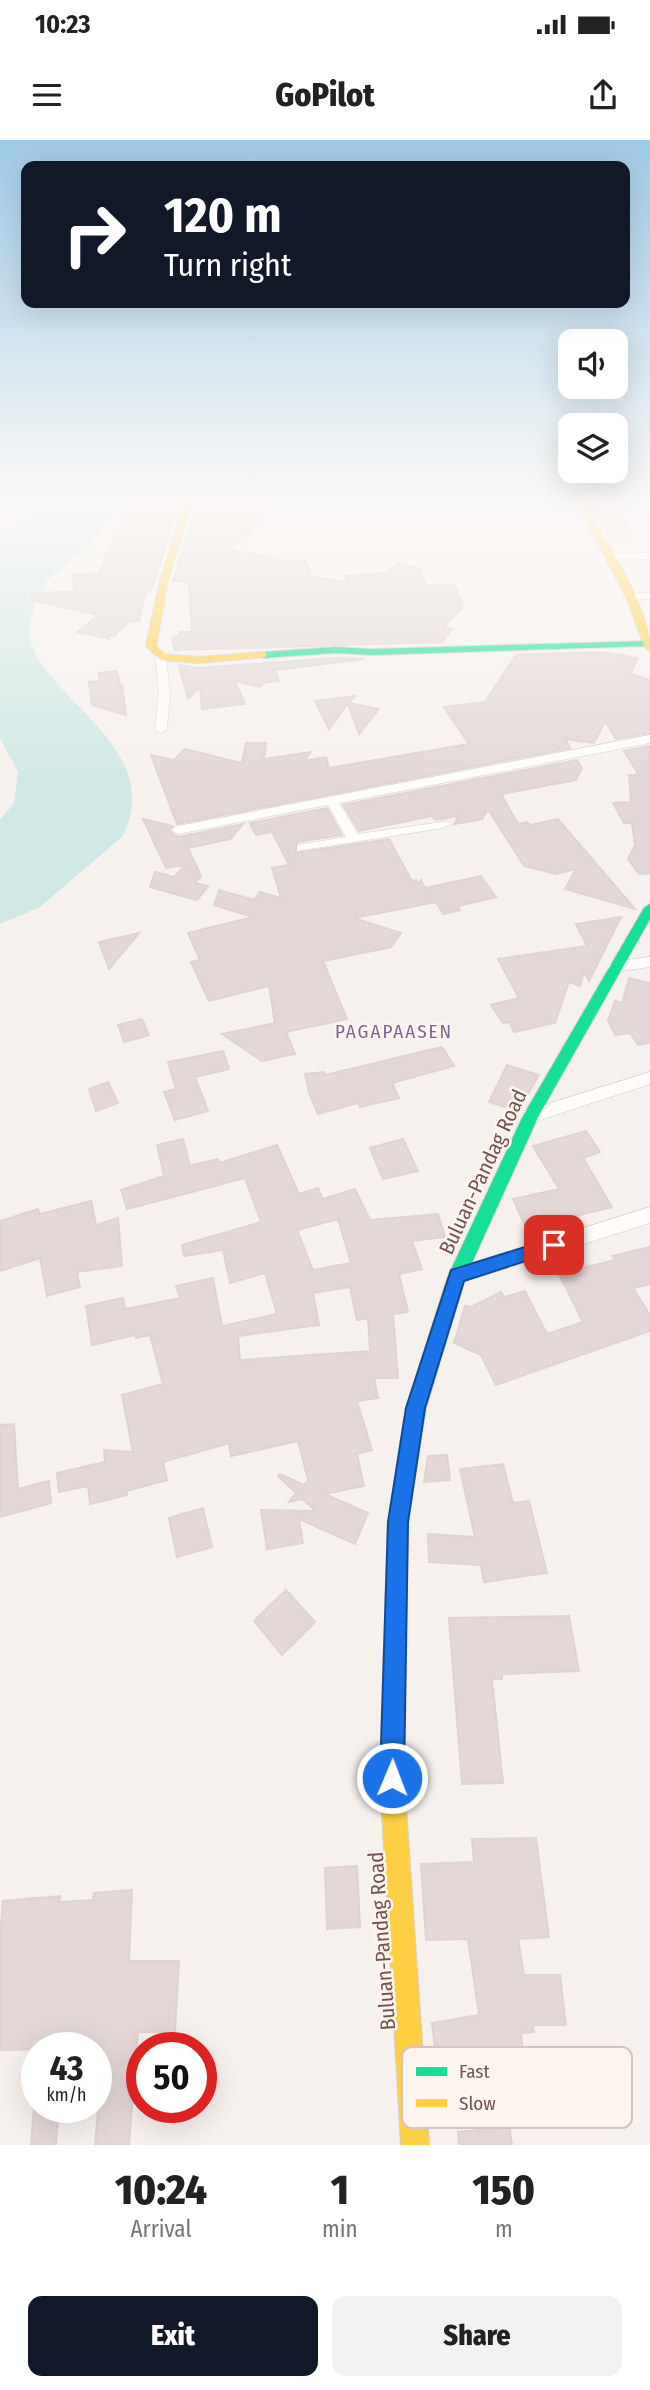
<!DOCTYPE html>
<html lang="en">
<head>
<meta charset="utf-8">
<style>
  :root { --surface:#fff; --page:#f2f2f2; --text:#222; --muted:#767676; --accent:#111827 }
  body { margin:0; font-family:"Fira Sans Condensed",sans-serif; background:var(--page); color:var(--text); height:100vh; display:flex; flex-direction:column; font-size:26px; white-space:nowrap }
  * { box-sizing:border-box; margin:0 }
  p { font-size:23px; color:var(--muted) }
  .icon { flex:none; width:38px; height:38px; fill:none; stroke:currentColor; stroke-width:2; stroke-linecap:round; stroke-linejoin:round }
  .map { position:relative; height:2005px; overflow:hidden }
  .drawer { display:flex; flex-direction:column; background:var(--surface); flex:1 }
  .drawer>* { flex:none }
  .hud { position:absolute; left:21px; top:21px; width:609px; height:147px; border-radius:14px; box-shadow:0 7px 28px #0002; background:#111827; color:#fff; overflow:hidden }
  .controls { position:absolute; left:558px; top:189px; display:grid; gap:14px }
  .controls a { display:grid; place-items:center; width:70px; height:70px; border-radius:14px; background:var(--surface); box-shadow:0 7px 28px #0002; font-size:35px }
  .speed { position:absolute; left:21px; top:1892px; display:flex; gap:14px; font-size:35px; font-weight:700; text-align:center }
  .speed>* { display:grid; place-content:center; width:91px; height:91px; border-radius:50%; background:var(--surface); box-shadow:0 7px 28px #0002; line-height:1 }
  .speed small { font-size:18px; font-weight:400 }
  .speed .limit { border:10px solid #d22; background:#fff; color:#111 }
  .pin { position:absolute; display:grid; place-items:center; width:60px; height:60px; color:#fff; margin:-30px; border-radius:14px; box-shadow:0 4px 10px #0006 }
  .me { position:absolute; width:77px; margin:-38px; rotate:1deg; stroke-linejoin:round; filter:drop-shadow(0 0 5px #0008) }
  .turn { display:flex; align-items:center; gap:24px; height:147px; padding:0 28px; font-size:32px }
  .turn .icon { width:91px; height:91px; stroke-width:2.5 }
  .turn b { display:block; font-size:49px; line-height:60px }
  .eta { display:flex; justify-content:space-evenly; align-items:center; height:119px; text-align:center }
  .eta b { font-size:42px; font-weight:800; line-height:49px }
  .action { display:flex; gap:14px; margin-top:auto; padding:14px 28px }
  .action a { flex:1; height:80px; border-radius:14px; background:var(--accent); color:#fff; font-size:28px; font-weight:800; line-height:80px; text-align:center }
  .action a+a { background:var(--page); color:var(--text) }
  .status { display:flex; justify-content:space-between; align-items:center; height:49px; padding:0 35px; background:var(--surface); direction:ltr }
  .status svg { height:19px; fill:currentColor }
  header { display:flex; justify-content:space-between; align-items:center; height:91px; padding:0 28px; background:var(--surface); font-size:32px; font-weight:800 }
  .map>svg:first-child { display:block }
  .water { fill:#d0e8e4 }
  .building { fill:#e3d8d5; stroke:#e0d3d0; stroke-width:2; fill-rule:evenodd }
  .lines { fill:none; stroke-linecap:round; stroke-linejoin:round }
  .street-casing { stroke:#d6cdca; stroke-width:1 }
  .fast-casing { stroke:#d8cecc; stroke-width:2 }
  .slow-casing { stroke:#d8cecc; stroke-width:2 }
  .street { fill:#fefdfc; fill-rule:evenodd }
  .fast { fill:#16e098; fill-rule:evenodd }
  .slow { fill:#ffcf43; fill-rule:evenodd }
  .route { fill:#1a73e8; stroke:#114b97; stroke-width:2 }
  .labels { text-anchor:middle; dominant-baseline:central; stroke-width:5; stroke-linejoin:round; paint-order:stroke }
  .neighbourhood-label { font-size:19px; letter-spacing:2px; fill:#79668f; stroke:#fef5f0 }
  .near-street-label { font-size:21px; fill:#74534f; stroke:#fef5f0 }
  .key { fill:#fef5f0; stroke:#d5c4c0; stroke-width:2 }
  .key-label { font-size:19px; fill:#74534f }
</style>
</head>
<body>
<div class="status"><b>10:23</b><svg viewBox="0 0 49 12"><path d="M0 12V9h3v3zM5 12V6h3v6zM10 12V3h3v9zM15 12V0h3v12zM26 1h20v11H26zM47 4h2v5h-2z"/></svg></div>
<header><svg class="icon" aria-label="menu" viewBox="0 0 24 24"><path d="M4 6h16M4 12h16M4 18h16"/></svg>GoPilot<svg class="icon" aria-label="share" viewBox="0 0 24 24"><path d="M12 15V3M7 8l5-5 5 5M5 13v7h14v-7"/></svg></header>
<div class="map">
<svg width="650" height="2005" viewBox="0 0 650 2005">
  <rect width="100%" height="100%" fill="#f7f1ee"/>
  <!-- water -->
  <path class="water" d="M46 361H117C111 376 104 389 92 402 61 436 40 429 30 485 20 549 172 601 122 697L40 767 0 784V680L14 663 18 632 0 598V399Z"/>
  <!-- building -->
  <g class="building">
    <polygon points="142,361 179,361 153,448 145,454 139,481 130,481 114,496 109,495 110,499 78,492 98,475 31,460 32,453 74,452 73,435 98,433 117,393 134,380 119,378"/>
    <polygon points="198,361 265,365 263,379 230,409 276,419 273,422 305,420 312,436 347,443 346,436 387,433 397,423 419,428 426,446 455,445 463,466 444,487 452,489 442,502 175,510 172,500 181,492 192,492 189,442 173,441"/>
    <polygon points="619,362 627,380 633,396 608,396 591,364"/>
    <polygon points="600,512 638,518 630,534 650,540 650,593 616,599 605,581 594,603 565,599 570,608 177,684 151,615 174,620 185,609 242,623 246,603 266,603 264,619 311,612 304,621 326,617 329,628 469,604 444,567 485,562 516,515"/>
    <polygon points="335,518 364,519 275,530 279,541 264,543 260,547 235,541 245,564 202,569 200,547 188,559 179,525 198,528"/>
    <polygon points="117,531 120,546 122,545 126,575 92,565 89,542 100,541 98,533"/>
    <polygon points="355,556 349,563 379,569 359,594 348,564 329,589 315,561"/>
    <polygon points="650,606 650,733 639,734 628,719 635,705 632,683 624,683 613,663 631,662 629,635 639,635 624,611"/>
    <polygon points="577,620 582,628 576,640 501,654 518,684 527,682 530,685 558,679 635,769 565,749 576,729 556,734 524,726 488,669 482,679 454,684 459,676 435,680 432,676 359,691 343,665"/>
    <polygon points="327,668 342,695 297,702 295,713 389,699 412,741 416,740 418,744 421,740 425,748 481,736 496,757 458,766 460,770 443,774 436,762 354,778 401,793 391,807 323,821 347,879 286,892 295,914 262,921 222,894 275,883 269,846 209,861 191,822 200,820 188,793 253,777 214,765 219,750 254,760 260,752 281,758 272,728 289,725 272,692 256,695 250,683"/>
    <polygon points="143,679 173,686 169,691 178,697 243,684 230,699 188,708 201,736 195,743 208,746 197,760 150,747 155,732 174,737 185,725 166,728"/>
    <polygon points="621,777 589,841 584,832 580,846 569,842 555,883 514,892 509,882 503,883 491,865 519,858 498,819 587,806 576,784"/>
    <polygon points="139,793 109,829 99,802"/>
    <polygon points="629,838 650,843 650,903 638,905 630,893 615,895 608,880 615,861 622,863"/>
    <polygon points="142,879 149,895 124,902 118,885"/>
    <polygon points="442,907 454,926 392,943 399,958 360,967 358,963 318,974 309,953 305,934 324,932 325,935"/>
    <polygon points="223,911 229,929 195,937 208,971 175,980 164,952 176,949 168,922"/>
    <polygon points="507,925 539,935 518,971 489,962"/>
    <polygon points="108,942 118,963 96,971 89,949"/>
    <polygon points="586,991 600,1012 583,1018 612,1067 526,1088 513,1059 559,1049 533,1006"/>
    <path d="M183 999 190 1026 218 1019 219 1023 277 1005 299 1054 318 1048 323 1059 355 1049 370 1080 438 1074 445 1097 412 1101 422 1129 399 1134 408 1172 393 1174 398 1238H374L378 1258 357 1261 372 1310 357 1314 364 1346 325 1354 368 1373 355 1404 299 1379 303 1403 267 1409 261 1370 316 1371 302 1359 289 1362 296 1353 278 1336 280 1334 304 1345 308 1340 298 1301 231 1316 229 1303 163 1322 167 1340 126 1351 127 1355 90 1364 88 1346 59 1352 57 1333 105 1322 104 1310 133 1312 122 1255 163 1244 150 1195 136 1198 135 1195 92 1205 86 1166 123 1158 125 1169 180 1158 176 1146 213 1138 222 1186 277 1174 265 1133 230 1143 223 1110 184 1116 182 1105 261 1082 245 1038 127 1069 121 1050 164 1036 157 1005ZM338 1079 351 1123 313 1130 297 1090ZM350 1147 357 1180 368 1178 370 1211 240 1220 238 1196 319 1185 313 1153Z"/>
    <polygon points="403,999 418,1031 383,1039 370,1008"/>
    <polygon points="91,1061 96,1085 118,1078 122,1126 77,1132 80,1147 47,1156 40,1118 0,1131 0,1081 38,1069 40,1074"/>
    <polygon points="650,1107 650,1144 633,1148 650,1175 650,1191 496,1245 481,1215 454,1203 465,1166 471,1167 501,1152 504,1157 525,1151 547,1194 583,1182 559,1134 615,1120 612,1116"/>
    <polygon points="14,1284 18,1349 49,1341 51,1363 0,1377 0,1285"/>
    <polygon points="447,1315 450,1340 424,1342 428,1316"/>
    <polygon points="503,1324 513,1363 529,1361 547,1433 484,1442 481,1425 429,1422 428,1394 475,1397 460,1329"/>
    <polygon points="203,1368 212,1407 177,1417 169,1378"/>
    <polygon points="286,1450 315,1482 282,1515 254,1481"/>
    <polygon points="569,1476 579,1531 502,1534 502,1539 492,1539 503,1643 462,1644 449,1478"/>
    <polygon points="536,1698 549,1797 518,1799 524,1835 560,1835 566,1885 533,1885 534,1892 521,1893 531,1977 508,1978 512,2005 459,2005 458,1992 491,1989 487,1955 441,1962 432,1883 479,1875 468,1799 426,1800 421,1724 474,1722 472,1699"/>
    <polygon points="357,1726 360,1787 327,1789 325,1728"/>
    <polygon points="132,1750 129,1821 179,1821 175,1892 138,1892 129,2005 95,2005 103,1910 96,1911 96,1908 0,1910 0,1796 3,1761 60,1756 59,1762 93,1760 94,1753"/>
    <polygon points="34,1967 59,1967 56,2005 31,2005"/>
  </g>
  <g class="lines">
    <!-- street casing -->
    <g class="street-casing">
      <g id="street">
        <polygon points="650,413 650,419 609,420 604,417 609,414"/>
        <polygon points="650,453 650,459 631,460 626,457 631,454"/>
        <polygon points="161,514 166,517 170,553 167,589 161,593 155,589 159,553 156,517"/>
        <polygon points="650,595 650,603 339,663 358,694 448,681 450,684 443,688 297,711 297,705 346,697 328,665 178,694 171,690 178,686"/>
        <polygon points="650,817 650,827 614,832 606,827 614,822"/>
        <polygon points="650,932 650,944 531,983 525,981 522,976 525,971"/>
        <polygon points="650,1067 650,1083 457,1144 450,1142 447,1136 450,1130 457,1128"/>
      </g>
    </g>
    <!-- fast casing -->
    <g class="fast-casing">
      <g id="fast">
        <polygon points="650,501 648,506 372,515 335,513 263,518 258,515 263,512 335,507 372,509"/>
        <polygon points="650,764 650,779 538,977 466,1136 426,1268 408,1382 405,1538 402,1546 394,1549 386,1546 383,1538 388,1382 406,1268 448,1136 523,976 644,768"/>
      </g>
    </g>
    <!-- slow casing -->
    <g class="slow-casing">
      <g id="slow">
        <polygon points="185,361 193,361 168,440 156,506 164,514 198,517 263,512 266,513 266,517 198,523 161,520 146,506 160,440"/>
        <path d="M575 361H583C605 401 650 466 650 511L645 508 626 457Z"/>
        <polygon points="394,1527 402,1530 405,1538 404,1638 429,2005 401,2005 380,1638 383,1538 386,1530"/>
      </g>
    </g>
    <!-- street -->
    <use href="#street" class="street"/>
    <!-- fast -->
    <use href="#fast" class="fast"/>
    <!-- slow -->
    <use href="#slow" class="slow"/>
  </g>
  <!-- sky -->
  <linearGradient id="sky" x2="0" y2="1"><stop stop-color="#9ec9e6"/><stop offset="0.56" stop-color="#fbf9f7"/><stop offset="1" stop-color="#fbf9f7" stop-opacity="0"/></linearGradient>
  <rect width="650" height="642" fill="url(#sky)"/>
  <!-- route -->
  <polygon class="route" points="554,1098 560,1100 562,1105 560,1110 464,1141 425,1268 408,1382 404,1638 400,1646 392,1650 384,1646 380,1638 388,1382 406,1268 451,1130"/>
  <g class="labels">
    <!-- neighbourhood labels -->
    <g class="neighbourhood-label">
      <text x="394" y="891">PAGAPAASEN</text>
    </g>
    <!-- near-street labels -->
    <g class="near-street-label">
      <text transform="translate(483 1032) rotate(-65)">Buluan-Pandag Road</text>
      <text transform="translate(382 1801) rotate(-94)">Buluan-Pandag Road</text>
    </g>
  </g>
  <!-- legend -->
  <rect x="402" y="1907" width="230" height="81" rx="10" class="key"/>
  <rect x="416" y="1927" width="31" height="9" fill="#16e098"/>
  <rect x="416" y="1959" width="31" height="8" fill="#ffcf43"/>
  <g class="key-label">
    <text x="459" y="1938">Fast</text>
    <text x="459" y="1970">Slow</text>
  </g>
</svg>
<div class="controls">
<a><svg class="icon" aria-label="sound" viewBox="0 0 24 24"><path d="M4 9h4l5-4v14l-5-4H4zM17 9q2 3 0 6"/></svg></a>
<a><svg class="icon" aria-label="layers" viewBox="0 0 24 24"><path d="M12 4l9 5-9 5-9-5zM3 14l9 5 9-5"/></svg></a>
</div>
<div class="speed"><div>43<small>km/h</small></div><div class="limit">50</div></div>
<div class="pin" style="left:554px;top:1105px;background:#d93025"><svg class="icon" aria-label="arrive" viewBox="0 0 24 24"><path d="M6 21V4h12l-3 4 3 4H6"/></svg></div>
<svg class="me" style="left:392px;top:1638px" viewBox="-20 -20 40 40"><circle r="17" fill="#1a73e8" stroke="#fff" stroke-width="3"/><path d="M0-11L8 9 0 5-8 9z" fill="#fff"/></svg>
<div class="hud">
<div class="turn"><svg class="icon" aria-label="right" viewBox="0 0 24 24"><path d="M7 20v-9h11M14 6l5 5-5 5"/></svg><div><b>120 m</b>Turn right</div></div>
</div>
</div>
<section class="drawer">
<div class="eta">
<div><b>10:24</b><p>Arrival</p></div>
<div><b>1</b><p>min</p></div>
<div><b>150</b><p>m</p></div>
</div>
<div class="action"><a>Exit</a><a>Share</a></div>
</section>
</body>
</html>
